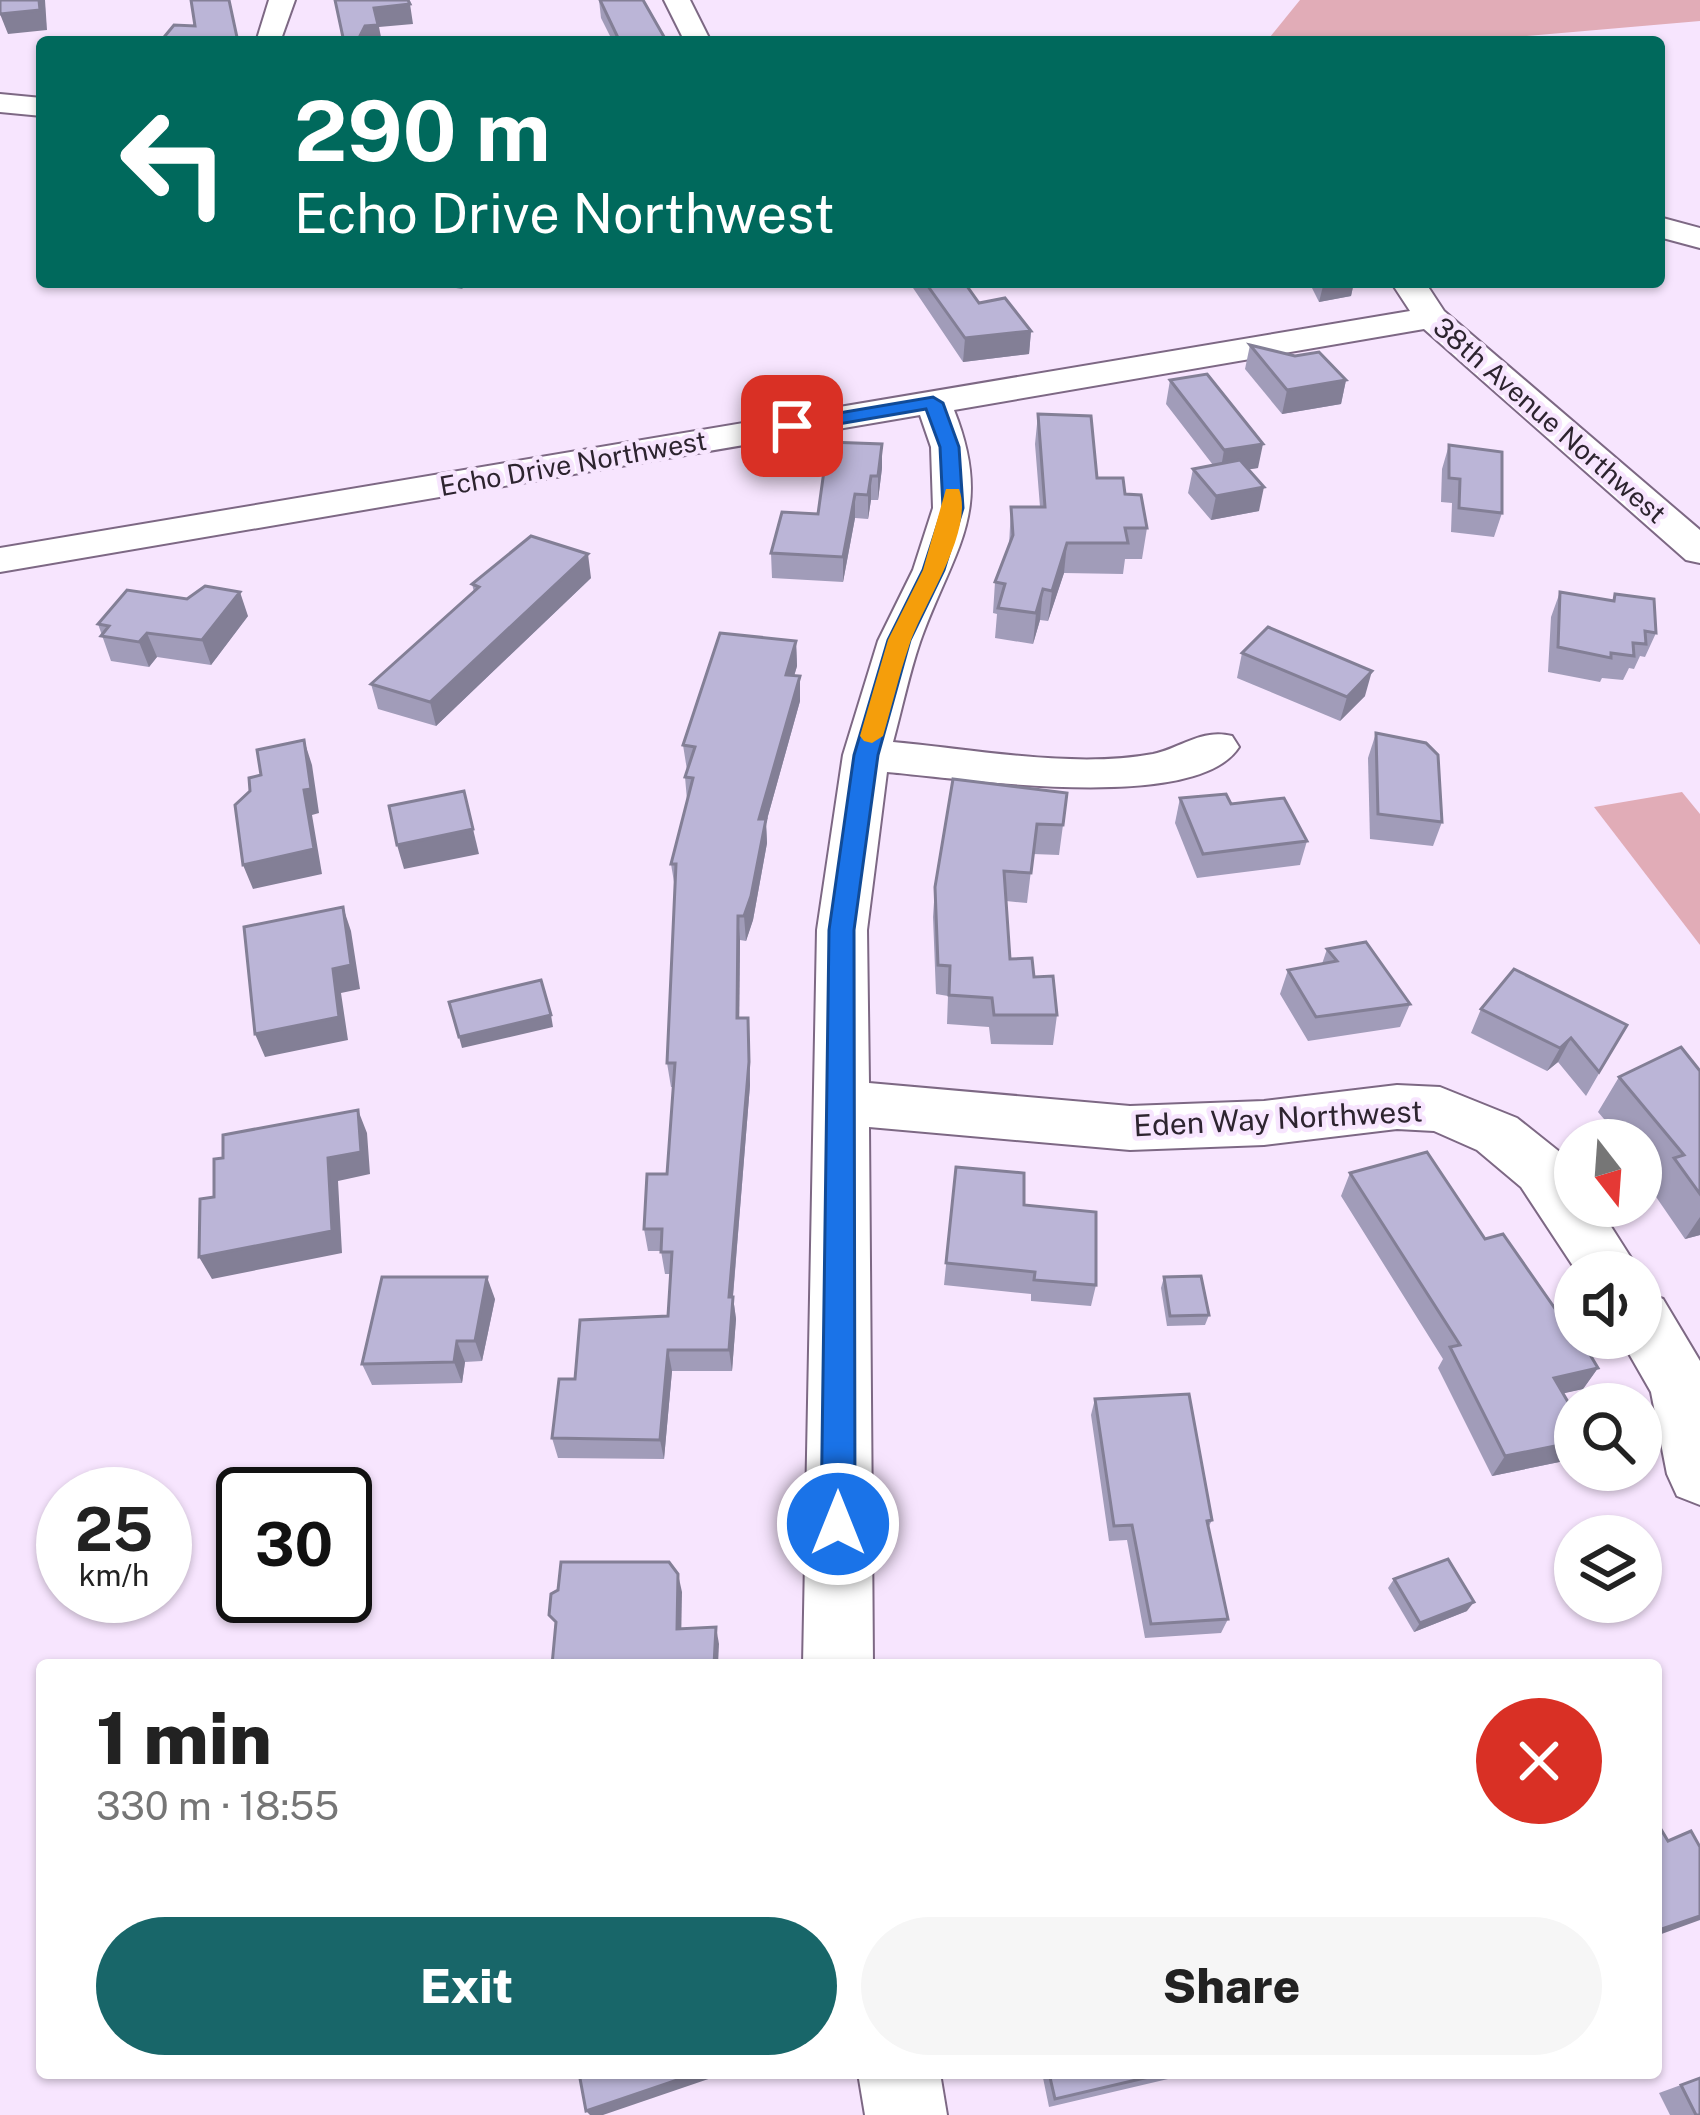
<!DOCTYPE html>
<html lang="en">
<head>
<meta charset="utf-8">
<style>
  :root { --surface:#fff; --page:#f6f6f6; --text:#222; --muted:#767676; --accent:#186669 }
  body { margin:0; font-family:"Public Sans",sans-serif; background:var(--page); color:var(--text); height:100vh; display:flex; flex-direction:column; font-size:45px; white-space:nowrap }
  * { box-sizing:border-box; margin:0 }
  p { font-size:39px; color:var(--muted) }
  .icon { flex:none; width:66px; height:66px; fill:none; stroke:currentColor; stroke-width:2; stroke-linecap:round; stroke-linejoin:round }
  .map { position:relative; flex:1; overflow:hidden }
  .side { position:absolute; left:36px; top:1659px; width:1626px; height:420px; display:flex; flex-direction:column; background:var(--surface); border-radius:12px; box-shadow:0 3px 9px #0004 }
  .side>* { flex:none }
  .hud { position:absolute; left:36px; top:36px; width:1629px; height:252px; border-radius:12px; box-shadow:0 3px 9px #0004; background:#00695c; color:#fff; overflow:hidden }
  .needle { width:78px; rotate:163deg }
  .buttons { position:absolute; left:1554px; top:1119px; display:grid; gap:24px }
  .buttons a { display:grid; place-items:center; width:108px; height:108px; border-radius:50%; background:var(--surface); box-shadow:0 3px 9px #0004; font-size:60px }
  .speed { position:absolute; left:36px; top:1467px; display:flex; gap:24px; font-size:60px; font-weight:700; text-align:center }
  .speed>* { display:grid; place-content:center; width:156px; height:156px; border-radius:50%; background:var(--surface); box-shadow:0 3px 9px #0004; line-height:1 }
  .speed small { font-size:30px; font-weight:400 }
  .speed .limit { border:6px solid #111; border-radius:18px; background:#fff; color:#111 }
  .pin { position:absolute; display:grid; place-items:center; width:102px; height:102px; color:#fff; margin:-51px; border-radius:24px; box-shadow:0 6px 18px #0006 }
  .me { position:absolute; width:132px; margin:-66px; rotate:0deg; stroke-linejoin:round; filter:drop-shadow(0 0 9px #0008) }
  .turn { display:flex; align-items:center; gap:42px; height:252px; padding:0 60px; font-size:54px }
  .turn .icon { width:156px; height:156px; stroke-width:2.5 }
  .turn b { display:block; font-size:84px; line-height:102px }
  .round { display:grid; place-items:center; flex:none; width:126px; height:126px; border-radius:63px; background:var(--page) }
  .headline { display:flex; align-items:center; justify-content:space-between; height:204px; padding:0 60px }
  h1 { font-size:72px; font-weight:800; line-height:90px }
  .cta { display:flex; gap:24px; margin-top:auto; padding:24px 60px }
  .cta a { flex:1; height:138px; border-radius:72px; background:var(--accent); color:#fff; font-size:48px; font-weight:800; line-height:138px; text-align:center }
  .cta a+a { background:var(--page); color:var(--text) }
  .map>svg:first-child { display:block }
  .green { fill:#e1acb7 }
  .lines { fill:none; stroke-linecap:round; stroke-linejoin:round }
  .minor-casing { stroke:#7d6884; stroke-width:4 }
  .minor { fill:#fff; fill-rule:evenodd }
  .wall { fill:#a19cb9 }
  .shaded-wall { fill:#837f96 }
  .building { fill:#bbb5d7; stroke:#837f96; stroke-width:3 }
  .route { fill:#1a73e8; stroke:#114b97; stroke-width:3 }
  .slow { fill:#f59e0b }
  .labels { text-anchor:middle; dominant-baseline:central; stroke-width:9; stroke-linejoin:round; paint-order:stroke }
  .far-street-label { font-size:27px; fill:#2d242f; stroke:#f7e5fe }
  .street-label { font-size:30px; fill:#2d242f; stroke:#f7e5fe }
</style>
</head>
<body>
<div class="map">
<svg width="1700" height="2115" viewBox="0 0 1700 2115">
  <rect width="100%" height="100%" fill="#f7e5fe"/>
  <!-- green -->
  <g class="green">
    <polygon points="1300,0 1700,0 1700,21 1456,42 1266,42"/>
    <polygon points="1682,792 1700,814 1700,945 1594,807"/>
  </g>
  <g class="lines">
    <!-- minor casing -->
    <g class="minor-casing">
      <g id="minor">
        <polygon points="269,0 295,0 280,42 256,42"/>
        <polygon points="664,0 690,0 711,42 685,42"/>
        <polygon points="0,94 42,98 42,116 0,112"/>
        <polygon points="1659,217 1700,228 1700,248 1659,237"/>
        <path d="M1391 282H1425L1444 311 1700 530V563L1686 560 1424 329 954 410C995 513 953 549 920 642 909 674 902 709 893 742 973 749 1073 769 1153 754 1181 748 1202 728 1232 736L1239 747C1196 815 959 778 887 772L867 930 869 1083 1130 1106 1264 1101 1397 1085 1440 1087 1517 1118 1561 1153 1575 1173V1206H1598L1640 1272H1577L1521 1187 1477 1150 1434 1131 1397 1129 1264 1145 1130 1150 869 1127 873 1665H803L817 930 843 755 878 641 913 570 933 508 931 447 920 415 0 572V548L1410 311Z"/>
        <polygon points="1641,1291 1663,1299 1700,1361 1700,1505 1677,1496 1667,1474 1651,1392 1620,1338 1641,1338"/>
        <polygon points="858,2073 940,2073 947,2115 865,2115"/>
      </g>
    </g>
    <!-- minor -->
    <use href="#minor" class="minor"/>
  </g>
  <!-- wall -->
  <g class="wall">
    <polygon points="599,0 667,42 613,42 601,18"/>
    <polygon points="420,282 469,282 462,289"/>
    <polygon points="909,282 964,282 979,303 1031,331 1029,354 963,362"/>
    <polygon points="1309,282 1354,282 1351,296 1319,302"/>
    <polygon points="1250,345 1346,380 1341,404 1282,414 1245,369"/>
    <polygon points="1170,380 1258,468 1248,469 1259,511 1211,520 1188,493 1193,469 1213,465 1166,404"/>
    <polygon points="1038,414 1097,478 1125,494 1147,528 1142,559 1125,559 1123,574 1064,573 1048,621 1040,620 1033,644 995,638 997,614 993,613 995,582 1009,546 1011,507 1040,507 1035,444"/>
    <polygon points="1449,445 1502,513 1494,537 1451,532 1452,503 1441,502 1442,469"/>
    <polygon points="882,468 878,500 871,500 868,519 855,518 843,582 772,578 771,553 818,514"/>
    <polygon points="591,578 436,726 378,709 371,684 474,592 472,584"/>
    <polygon points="1560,592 1612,601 1615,594 1656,633 1645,657 1640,656 1634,669 1629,668 1623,680 1602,678 1600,682 1548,672 1551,617"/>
    <polygon points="248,616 211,665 157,657 149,667 111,661 98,624"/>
    <polygon points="796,641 797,666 794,676 800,676 800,701 766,823 767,843 753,920 746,941 740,940 739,1018 750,1042 750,1085 733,1297 736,1319 732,1371 672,1371 664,1459 558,1458 552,1438 575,1379 668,1316 671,1274 665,1274 661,1251 648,1251 644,1229 667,1174 673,1087 671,1087 667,1063 675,888 671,864 687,800 685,777 687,770 683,745"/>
    <polygon points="1242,653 1365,696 1340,721 1237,678"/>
    <polygon points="1376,733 1442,822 1433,846 1370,839 1368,758"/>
    <polygon points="953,779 1063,825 1059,855 1033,854 1027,903 1006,901 1010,959 1034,977 1057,1015 1053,1045 991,1044 989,1027 947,1024 948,996 936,994 933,917 935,887"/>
    <polygon points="1180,798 1231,804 1307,841 1300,865 1197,878 1175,823"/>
    <polygon points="1327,949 1410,1004 1400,1027 1308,1041 1280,994 1288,970 1322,964"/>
    <polygon points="1481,1009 1627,1025 1586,1096 1558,1062 1547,1071 1471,1033"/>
    <polygon points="1700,1071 1700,1235 1685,1239 1652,1191 1657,1184 1641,1164 1641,1140 1622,1140 1598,1112 1619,1077"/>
    <polygon points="956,1167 1024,1205 1096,1285 1091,1306 1031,1301 1031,1294 944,1285"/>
    <polygon points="1350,1173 1485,1239 1598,1368 1583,1389 1563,1393 1575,1414 1574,1459 1492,1476 1438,1368 1443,1359 1341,1196"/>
    <polygon points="1164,1277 1209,1315 1205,1325 1167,1326 1161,1288"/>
    <polygon points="495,1299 482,1361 465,1362 462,1383 372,1385 362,1364"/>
    <polygon points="1095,1399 1212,1520 1208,1528 1228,1619 1221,1633 1145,1638 1127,1540 1109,1541 1091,1415"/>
    <polygon points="1394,1579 1467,1611 1414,1632 1388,1588"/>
    <polygon points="1042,2073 1174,2073 1168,2079 1049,2107"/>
    <polygon points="1700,2078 1700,2115 1670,2115 1659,2093"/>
  </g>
  <!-- shaded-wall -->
  <g class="shaded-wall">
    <polygon points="39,0 45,0 47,30 8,34 0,14"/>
    <polygon points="410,4 413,24 379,27 382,42 357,42 374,8"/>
    <polygon points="1324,282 1354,282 1351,296 1319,302"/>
    <polygon points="1031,331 1029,354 963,362 965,338"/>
    <polygon points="1346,380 1341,404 1282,414 1287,390"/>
    <polygon points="882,444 882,468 878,500 878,476"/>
    <polygon points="1263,444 1258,468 1220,474 1224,450"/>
    <polygon points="871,476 871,500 868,519 868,495"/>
    <polygon points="1264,487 1259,511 1211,520 1216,496"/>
    <polygon points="855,494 855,518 843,582 843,557"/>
    <polygon points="1067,543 1064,573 1048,621 1052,591"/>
    <polygon points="588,554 591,578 436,726 430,702"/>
    <polygon points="1043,589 1040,620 1033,644 1036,613"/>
    <polygon points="240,592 248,616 211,665 202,640"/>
    <polygon points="147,633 157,657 149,667 139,642"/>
    <polygon points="796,641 797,666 787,700 786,675"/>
    <polygon points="1372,671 1365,696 1340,721 1347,697"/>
    <polygon points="800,676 800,701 766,823 767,843 753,920 746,941 744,916 759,819"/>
    <polygon points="304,740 312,765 319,813 312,815 322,874 253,889 243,865 304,790"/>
    <polygon points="473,829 479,854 404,869 397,845"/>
    <polygon points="343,907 351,931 360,989 341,993 348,1040 265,1057 255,1034 333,969"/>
    <polygon points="738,916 740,940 739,1042 737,1018"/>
    <polygon points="551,1015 553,1027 462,1048 459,1037"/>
    <polygon points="748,1018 750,1085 731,1319 729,1297"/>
    <polygon points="1571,1038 1558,1062 1547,1071 1560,1048"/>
    <polygon points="358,1110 367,1133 370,1174 338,1181 342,1253 212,1279 199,1257"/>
    <polygon points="1700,1217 1700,1235 1685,1239"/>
    <polygon points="487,1277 495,1299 482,1361 475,1341"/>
    <polygon points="733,1297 736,1319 732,1371 729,1350"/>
    <polygon points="457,1341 465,1362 462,1383 454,1362"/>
    <polygon points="668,1350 672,1371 664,1459 660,1440"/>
    <polygon points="1598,1368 1583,1389 1539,1399 1554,1378"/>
    <polygon points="1575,1442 1574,1459 1492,1476 1505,1456"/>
    <polygon points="678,1574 682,1592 681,1646 677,1629"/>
    <polygon points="1474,1602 1467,1611 1414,1632 1420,1623"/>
    <polygon points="716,1627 719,1644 718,1665 714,1665"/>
    <polygon points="1700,1916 1700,1920 1656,1936 1656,1931"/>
    <polygon points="698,2073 726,2073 603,2115 590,2115 586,2111"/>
  </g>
  <!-- building -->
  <g class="building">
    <polygon points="0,0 39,0 40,10 0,14"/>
    <polygon points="191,0 229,0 238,42 160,42 174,25 195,26"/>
    <polygon points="335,0 408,0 410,4 374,8 378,25 365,26 357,42 344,42"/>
    <polygon points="600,0 643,0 667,42 620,42"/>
    <polygon points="925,282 964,282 979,303 1005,298 1031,331 965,338"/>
    <polygon points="1250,345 1295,356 1319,352 1346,380 1287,390"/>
    <polygon points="1207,374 1263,444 1224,450 1170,380"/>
    <polygon points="1038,414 1091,416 1097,478 1123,478 1125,494 1141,495 1147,528 1125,528 1128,543 1067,543 1052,591 1043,589 1036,613 998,608 1005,584 995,582 1013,535 1011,507 1045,507"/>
    <polygon points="828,442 882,444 878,476 871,476 868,495 855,494 843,557 771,553 782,512 818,514"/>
    <polygon points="1449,445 1502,452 1502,513 1459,508 1460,479 1449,478"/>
    <polygon points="1240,460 1264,487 1216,496 1193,469"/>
    <polygon points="531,536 588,554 430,702 371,684 479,587 472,584"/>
    <polygon points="205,586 240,592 202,640 147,633 139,642 101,636 109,626 98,624 127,590 187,599"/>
    <polygon points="1560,592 1614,601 1615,594 1654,599 1656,633 1645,631 1646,644 1633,643 1634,656 1611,653 1611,658 1558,647"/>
    <polygon points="1268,627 1372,671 1347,697 1242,653"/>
    <polygon points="720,633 796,641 786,675 800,676 759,819 766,819 751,896 744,916 738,916 737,1018 748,1018 749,1062 729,1297 733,1297 729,1350 668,1350 660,1440 552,1438 559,1379 575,1379 580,1320 668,1316 672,1252 661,1252 662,1229 644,1229 647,1174 667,1174 675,1063 667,1063 676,864 671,864 693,778 685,777 695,747 683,745"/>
    <polygon points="1376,733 1426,743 1438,755 1442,822 1378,814"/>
    <polygon points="304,740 311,789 304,790 314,849 243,865 235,805 250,791 249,778 261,775 257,750"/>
    <polygon points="953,779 1067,793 1063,825 1037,824 1031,873 1004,871 1010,959 1032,958 1034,977 1053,976 1057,1015 994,1015 992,998 949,995 950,966 938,965 935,887"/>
    <polygon points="464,791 473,829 397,845 389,806"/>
    <polygon points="1226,794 1231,804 1284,798 1307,841 1203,854 1180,798"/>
    <polygon points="343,907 351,965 333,969 339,1017 255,1034 244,927"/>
    <polygon points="1366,942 1410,1004 1316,1017 1288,970 1337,961 1327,949"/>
    <polygon points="1514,969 1627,1025 1599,1072 1571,1038 1560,1048 1481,1009"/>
    <polygon points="541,980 551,1015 459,1037 449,1002"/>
    <polygon points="1681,1047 1700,1071 1700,1194 1674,1158 1684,1155 1619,1077"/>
    <polygon points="358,1110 361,1152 328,1158 332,1231 199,1257 200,1199 214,1197 214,1159 223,1158 223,1135"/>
    <polygon points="1427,1152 1485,1239 1503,1234 1563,1320 1569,1318 1575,1329 1575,1338 1580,1338 1598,1368 1554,1378 1575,1414 1575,1442 1505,1456 1450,1347 1460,1345 1350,1173"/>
    <polygon points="956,1167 1024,1173 1024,1205 1096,1212 1096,1285 1034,1280 1035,1272 946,1263"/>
    <polygon points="1201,1276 1209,1315 1170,1316 1164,1277"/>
    <polygon points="382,1277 487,1277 475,1341 457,1341 454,1362 362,1364"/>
    <polygon points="1189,1394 1212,1520 1207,1521 1228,1619 1151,1624 1132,1525 1114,1526 1095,1399"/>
    <polygon points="1448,1559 1474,1602 1420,1623 1394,1579"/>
    <polygon points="561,1562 669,1562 678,1574 677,1629 716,1627 714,1665 552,1665 556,1622 549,1615 551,1594 558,1590"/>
    <polygon points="1656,1821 1668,1841 1691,1831 1700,1847 1700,1916 1656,1931"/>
    <polygon points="579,2073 698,2073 586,2111"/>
    <polygon points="1049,2073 1166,2073 1055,2099"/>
    <polygon points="1700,2078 1700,2115 1696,2115 1681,2085"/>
  </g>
  <!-- route -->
  <polygon class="route" points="933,397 943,403 959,447 963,508 944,570 910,640 878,755 854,930 855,1524 850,1536 838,1540 826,1536 821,1524 829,930 854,755 888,640 923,570 943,508 940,447 926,409 792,432 783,426 792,421"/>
  <!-- slow -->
  <path class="slow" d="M946 489H959C975 531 922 605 909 646 899 675 892 706 883 736L872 743 864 741 860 736 888 640 923 570Z"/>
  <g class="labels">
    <!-- far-street labels -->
    <g class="far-street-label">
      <text transform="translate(1550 420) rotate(41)">38th Avenue Northwest</text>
      <text transform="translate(573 463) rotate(-10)">Echo Drive Northwest</text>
    </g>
    <!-- street labels -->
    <g class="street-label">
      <text transform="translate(1278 1118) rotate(-3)">Eden Way Northwest</text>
    </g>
  </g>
</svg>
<div class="buttons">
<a><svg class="needle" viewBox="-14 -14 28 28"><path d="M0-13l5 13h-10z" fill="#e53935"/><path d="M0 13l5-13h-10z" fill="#767676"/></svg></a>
<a><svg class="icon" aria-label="sound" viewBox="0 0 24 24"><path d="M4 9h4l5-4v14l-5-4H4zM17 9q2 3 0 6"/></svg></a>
<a><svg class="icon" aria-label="search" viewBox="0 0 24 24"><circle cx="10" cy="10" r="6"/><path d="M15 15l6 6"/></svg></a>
<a><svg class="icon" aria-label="layers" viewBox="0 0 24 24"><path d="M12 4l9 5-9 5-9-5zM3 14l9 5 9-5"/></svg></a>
</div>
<div class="speed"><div>25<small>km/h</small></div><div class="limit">30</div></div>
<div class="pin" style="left:792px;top:426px;background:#d93025"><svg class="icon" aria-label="arrive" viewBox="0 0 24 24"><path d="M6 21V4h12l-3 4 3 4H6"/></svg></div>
<svg class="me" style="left:838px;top:1524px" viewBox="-20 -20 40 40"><circle r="17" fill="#1a73e8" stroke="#fff" stroke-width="3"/><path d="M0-11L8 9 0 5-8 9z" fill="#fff"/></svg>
<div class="hud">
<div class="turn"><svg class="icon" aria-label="left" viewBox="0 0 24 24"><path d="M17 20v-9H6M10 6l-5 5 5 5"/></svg><div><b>290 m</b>Echo Drive Northwest</div></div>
</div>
<section class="side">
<div class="headline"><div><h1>1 min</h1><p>330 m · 18:55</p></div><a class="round" style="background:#d93025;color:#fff"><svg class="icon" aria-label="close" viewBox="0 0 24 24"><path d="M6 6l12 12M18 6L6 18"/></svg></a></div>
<div class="cta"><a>Exit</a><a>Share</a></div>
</section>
</div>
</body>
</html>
